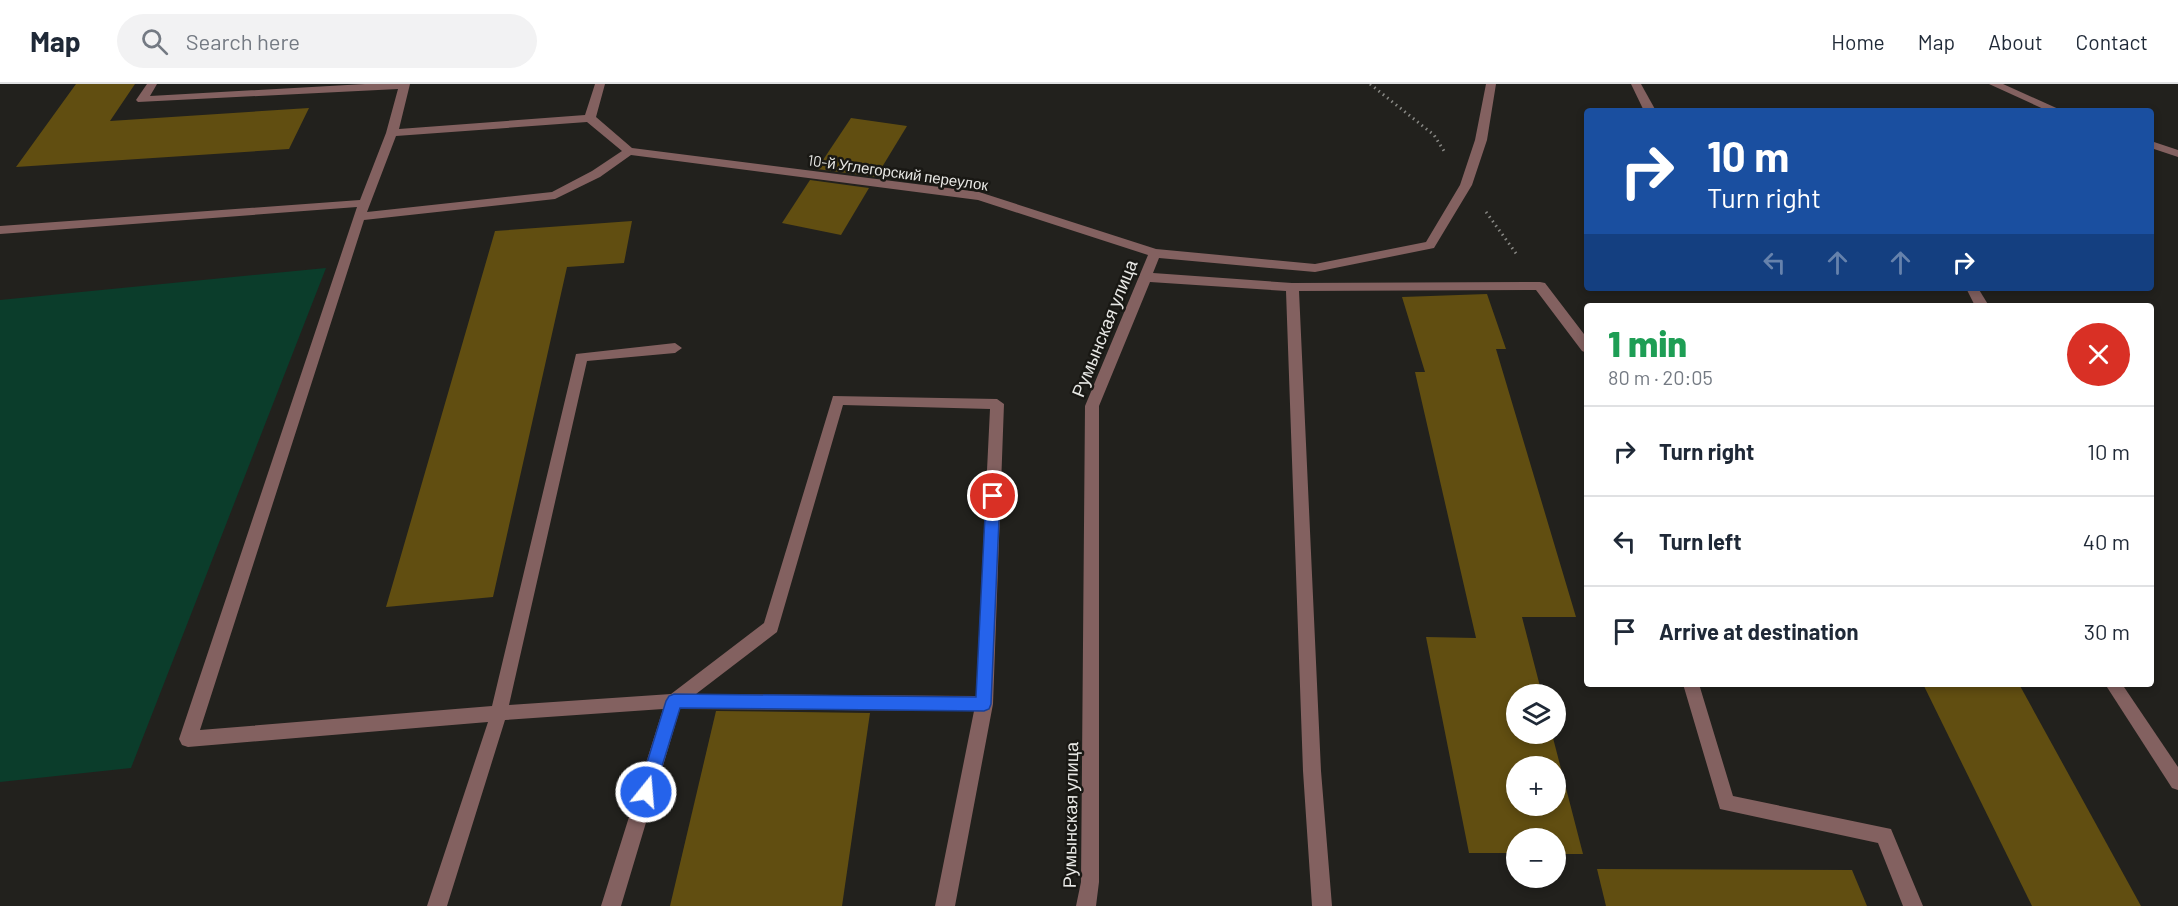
<!DOCTYPE html>
<html lang="en">
<head>
<meta charset="utf-8">
<style>
  :root { --surface:#fff; --page:#f2f2f3; --text:#1f2937; --muted:#747a83; --line:#e0e1e3 }
  body { margin:0; font-family:Barlow,sans-serif; background:var(--page); color:var(--text); height:100vh; display:flex; flex-direction:column; font-size:22px; white-space:nowrap }
  * { box-sizing:border-box; margin:0 }
  p { font-size:20px; color:var(--muted) }
  .icon { flex:none; width:33px; height:33px; fill:none; stroke:currentColor; stroke-width:2; stroke-linecap:round; stroke-linejoin:round }
  .map { position:relative; flex:1; overflow:hidden }
  .panel { position:absolute; left:1584px; top:219px; width:570px; height:384px; display:flex; flex-direction:column; background:var(--surface); border-radius:6px; box-shadow:0 3px 9px #0003 }
  .panel>* { flex:none }
  .banner { position:absolute; left:1584px; top:24px; width:570px; height:183px; border-radius:6px; box-shadow:0 3px 9px #0003; background:#1a4fa0; color:#fff; overflow:hidden }
  .tools { position:absolute; left:1506px; top:600px; display:grid; gap:12px }
  .tools a { display:grid; place-items:center; width:60px; height:60px; border-radius:50%; background:var(--surface); box-shadow:0 3px 9px #0003; font-size:30px }
  .pin { position:absolute; display:grid; place-items:center; width:51px; height:51px; color:#fff; margin:-26px; border:3px solid #fff; border-radius:50%; box-shadow:0 2px 6px #0007 }
  .me { position:absolute; width:66px; margin:-33px; rotate:17deg; stroke-linejoin:round; filter:drop-shadow(0 0 4px #0008) }
  .turn { display:flex; align-items:center; gap:21px; height:126px; padding:0 24px; font-size:27px }
  .turn .icon { width:78px; height:78px; stroke-width:2.5 }
  .turn b { display:block; font-size:42px; line-height:51px }
  .lanes { display:flex; align-items:center; height:57px; padding:0 24px; background:#0003; justify-content:center; gap:30px; direction:ltr }
  .lanes .off { opacity:.35 }
  .round { display:grid; place-items:center; flex:none; width:63px; height:63px; border-radius:32px; background:var(--page) }
  .overview { display:flex; align-items:center; justify-content:space-between; height:102px; padding:0 24px }
  h1 { font-size:36px; font-weight:800; line-height:45px; color:#1e9e55 }
  ul { padding:0; list-style:none }
  li { display:flex; align-items:center; gap:18px; height:90px; padding:0 24px; border-top:2px solid var(--line) }
  li div { flex:1 }
  li b { display:block; font-size:22px }
  li em { font-style:normal }
  header { display:flex; align-items:center; gap:36px; box-sizing:border-box; height:84px; padding:0 30px; background:var(--surface); border-bottom:2px solid var(--line) }
  header strong { font-size:28px }
  nav { display:flex; gap:33px; margin-inline-start:auto; font-size:21px }
  .search { width:420px; height:54px; background:var(--page); display:flex; align-items:center; gap:15px; box-sizing:border-box; padding:0 21px; border-radius:33px; color:var(--muted); font-size:22px }
  .map>svg:first-child { display:block }
  .green { fill:#0b3d2b }
  .building { fill:#614e11; fill-rule:evenodd }
  .lines { fill:none; stroke-linecap:round; stroke-linejoin:round }
  .path { stroke:#888884; stroke-width:3; stroke-dasharray:1.5 4; stroke-linecap:butt }
  .minor { fill:#836160; fill-rule:evenodd }
  .route { fill:#2563eb; stroke:#184099; stroke-width:1.5 }
  .labels { text-anchor:middle; dominant-baseline:central; stroke-width:5; stroke-linejoin:round; paint-order:stroke }
  .far-street-label { font-size:15px; fill:#e8e8e5; stroke:#191814 }
  .street-label { font-size:18px; fill:#e8e8e5; stroke:#191814 }
</style>
</head>
<body>
<header>
<strong>Map</strong>
<div class="search"><svg class="icon" aria-label="search" viewBox="0 0 24 24"><circle cx="10" cy="10" r="6"/><path d="M15 15l6 6"/></svg>Search here</div>
<nav><a>Home</a><a>Map</a><a>About</a><a>Contact</a></nav>
</header>
<div class="map">
<svg width="2178" height="822" viewBox="0 0 2178 822">
  <rect width="100%" height="100%" fill="#22211d"/>
  <!-- green -->
  <polygon class="green" points="326,184 131,684 0,698 0,216"/>
  <!-- building -->
  <g class="building">
    <polygon points="76,0 135,0 110,37 309,24 289,65 16,83"/>
    <polygon points="851,34 907,42 876,93 817,85"/>
    <polygon points="810,96 869,104 841,151 782,139"/>
    <polygon points="632,137 624,179 567,183 493,513 386,523 495,147"/>
    <path d="M1487 210 1506 265H1496L1576 533H1522L1542 610H1516V650H1552L1583 770H1556V754H1516V769H1469L1426 553 1476 554 1415 288H1425L1402 213ZM1516 682H1556V722H1516Z"/>
    <polygon points="1923,600 2019,600 2141,822 2032,822"/>
    <polygon points="716,627 870,629 842,822 670,822"/>
    <polygon points="1597,785 1852,786 1867,822 1606,822"/>
  </g>
  <g class="lines">
    <!-- path -->
    <g class="path">
      <polyline points="1370,0 1434,51 1444,67"/>
      <polyline points="1486,128 1518,172"/>
    </g>
    <!-- minor -->
    <g class="minor">
      <path d="M147 0H157L150 12 365 0H410L399 45 585 31 595 0H605L596 33 632 64 979 108 1156 165 1315 180 1426 158 1460 101 1475 56 1486 0H1496L1487 56 1472 101 1434 164 1315 188 1159 174 1153 189 1292 199 1540 198 1545 199 1587 254V269L1582 267 1536 206 1299 207 1321 687 1332 822H1312L1303 687 1286 207 1150 198 1099 322V798L1096 822H1076L1081 798 1085 322 1148 171 978 116 631 71 600 93 555 115 364 136 200 646 492 622 576 270 675 259 682 264 675 269 587 277 509 621 671 610 764 539 833 312 997 315 1004 320 993 620 955 822H935L974 627 680 625 621 822H601L663 625 505 636 447 822H427L488 638 188 663 182 661 179 655 357 123 0 150V142L360 116 386 49 398 5 138 18 136 16ZM587 38 622 67 592 87 552 108 367 128 396 52ZM843 321 990 325 976 612 696 610 777 548Z"/>
      <polygon points="1631,0 1641,0 1656,27 1644,27"/>
      <polygon points="1989,0 2003,0 2063,27 2048,27"/>
      <polygon points="2151,57 2178,66 2178,73 2151,64"/>
      <polygon points="1966,204 1978,204 1989,222 1975,222"/>
      <polygon points="1683,600 1699,600 1733,712 1891,745 1923,822 1903,822 1878,759 1720,725"/>
      <polygon points="2105,600 2122,600 2178,683 2178,706 2172,704"/>
    </g>
  </g>
  <!-- route -->
  <polygon class="route" points="993,407 1000,412 991,620 989,625 984,627 680,624 654,708 652,713 646,716 640,713 638,708 666,617 669,612 674,610 976,613 986,412"/>
  <g class="labels">
    <!-- far-street labels -->
    <g class="far-street-label">
      <text transform="translate(898 88) rotate(8)">10-й Углегорский переулок</text>
    </g>
    <!-- street labels -->
    <g class="street-label">
      <text transform="translate(1104 244) rotate(-68)">Румынская улица</text>
      <text transform="translate(1070 731) rotate(-89)">Румынская улица</text>
    </g>
  </g>
</svg>
<div class="tools">
<a><svg class="icon" aria-label="layers" viewBox="0 0 24 24"><path d="M12 4l9 5-9 5-9-5zM3 14l9 5 9-5"/></svg></a>
<a>+</a>
<a>−</a>
</div>
<div class="pin" style="left:993px;top:412px;background:#d93025"><svg class="icon" aria-label="arrive" viewBox="0 0 24 24"><path d="M6 21V4h12l-3 4 3 4H6"/></svg></div>
<svg class="me" style="left:646px;top:708px" viewBox="-20 -20 40 40"><circle r="17" fill="#2563eb" stroke="#fff" stroke-width="3"/><path d="M0-11L8 9 0 5-8 9z" fill="#fff"/></svg>
<div class="banner">
<div class="turn"><svg class="icon" aria-label="right" viewBox="0 0 24 24"><path d="M7 20v-9h11M14 6l5 5-5 5"/></svg><div><b>10 m</b>Turn right</div></div>
<div class="lanes"><svg class="icon off" aria-label="left" viewBox="0 0 24 24"><path d="M17 20v-9H6M10 6l-5 5 5 5"/></svg><svg class="icon off" aria-label="ahead" viewBox="0 0 24 24"><path d="M12 20V5M6 11l6-6 6 6"/></svg><svg class="icon off" aria-label="ahead" viewBox="0 0 24 24"><path d="M12 20V5M6 11l6-6 6 6"/></svg><svg class="icon" aria-label="right" viewBox="0 0 24 24"><path d="M7 20v-9h11M14 6l5 5-5 5"/></svg></div>
</div>
<section class="panel">
<div class="overview"><div><h1>1 min</h1><p>80 m · 20:05</p></div><a class="round" style="background:#d93025;color:#fff"><svg class="icon" aria-label="close" viewBox="0 0 24 24"><path d="M6 6l12 12M18 6L6 18"/></svg></a></div>
<ul>
<li><svg class="icon" aria-label="right" viewBox="0 0 24 24"><path d="M7 20v-9h11M14 6l5 5-5 5"/></svg><div><b>Turn right</b></div><em>10 m</em></li>
<li><svg class="icon" aria-label="left" viewBox="0 0 24 24"><path d="M17 20v-9H6M10 6l-5 5 5 5"/></svg><div><b>Turn left</b></div><em>40 m</em></li>
<li><svg class="icon" aria-label="arrive" viewBox="0 0 24 24"><path d="M6 21V4h12l-3 4 3 4H6"/></svg><div><b>Arrive at destination</b></div><em>30 m</em></li>
</ul>
</section>
</div>
</body>
</html>
